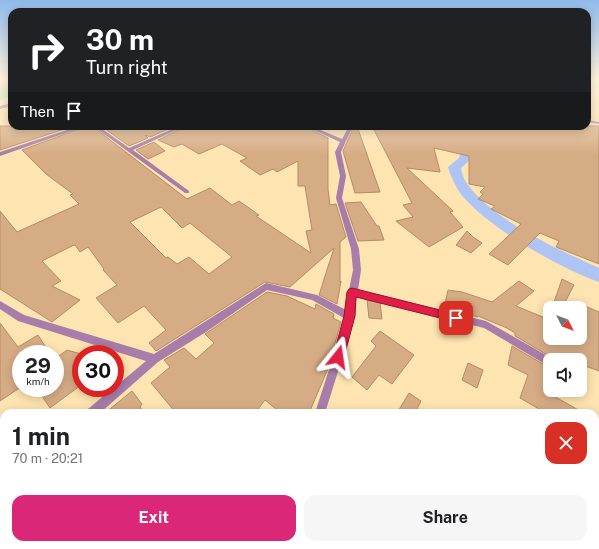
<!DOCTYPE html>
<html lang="en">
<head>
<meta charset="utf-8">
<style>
  :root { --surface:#fff; --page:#f6f6f6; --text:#202124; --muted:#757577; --accent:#db2777 }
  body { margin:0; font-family:"Public Sans",sans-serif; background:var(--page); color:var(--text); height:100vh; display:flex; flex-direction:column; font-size:15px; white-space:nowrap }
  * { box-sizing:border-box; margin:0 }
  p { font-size:13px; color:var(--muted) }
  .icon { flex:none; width:22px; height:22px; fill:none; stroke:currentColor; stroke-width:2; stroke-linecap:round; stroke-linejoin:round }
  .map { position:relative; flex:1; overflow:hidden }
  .side { position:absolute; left:0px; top:409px; width:599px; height:140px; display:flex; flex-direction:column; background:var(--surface); border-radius:12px 12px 0 0; box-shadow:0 2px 10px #0003 }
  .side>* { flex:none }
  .guide { position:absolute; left:8px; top:8px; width:583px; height:122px; border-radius:12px; box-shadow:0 2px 10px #0003; background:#202124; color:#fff; overflow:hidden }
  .needle { width:26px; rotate:132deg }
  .fabs { position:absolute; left:543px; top:301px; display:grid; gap:8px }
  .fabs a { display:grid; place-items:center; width:44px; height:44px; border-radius:8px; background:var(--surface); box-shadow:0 2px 10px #0003; font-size:20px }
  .speed { position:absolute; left:12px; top:345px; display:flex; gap:8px; font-size:20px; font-weight:700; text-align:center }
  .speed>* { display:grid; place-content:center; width:52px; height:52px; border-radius:50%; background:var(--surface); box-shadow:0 2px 10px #0003; line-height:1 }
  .speed small { font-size:10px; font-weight:400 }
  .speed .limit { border:6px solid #d22; background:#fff; color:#111 }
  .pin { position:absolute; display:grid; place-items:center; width:34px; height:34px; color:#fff; margin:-17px; border-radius:8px; box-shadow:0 2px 6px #0006 }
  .me { position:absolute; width:44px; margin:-22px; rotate:15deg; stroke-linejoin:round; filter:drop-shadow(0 0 3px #0008) }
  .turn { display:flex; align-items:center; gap:14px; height:84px; padding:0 12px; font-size:18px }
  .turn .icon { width:52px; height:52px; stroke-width:2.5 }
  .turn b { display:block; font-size:28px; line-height:34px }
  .then { display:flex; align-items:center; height:38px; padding:0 12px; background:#0003; gap:8px; font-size:15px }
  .round { display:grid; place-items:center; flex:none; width:42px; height:42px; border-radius:12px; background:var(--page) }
  .overview { display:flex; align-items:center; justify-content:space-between; height:68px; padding:0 12px }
  h1 { font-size:24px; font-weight:700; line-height:30px }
  .primary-button { display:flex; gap:8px; margin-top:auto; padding:8px 12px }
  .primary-button a { flex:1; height:46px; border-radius:12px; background:var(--accent); color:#fff; font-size:16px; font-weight:700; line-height:46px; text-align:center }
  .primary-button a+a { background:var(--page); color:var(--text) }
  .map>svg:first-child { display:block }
  .green { fill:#9bdb9b }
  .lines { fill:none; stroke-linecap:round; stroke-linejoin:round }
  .canal { fill:#adc4f4; fill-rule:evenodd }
  .building { fill:#d6ac85; stroke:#b38b65; fill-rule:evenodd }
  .street { fill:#a87daa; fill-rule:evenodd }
  .route { fill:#e11d48; stroke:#92132f }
</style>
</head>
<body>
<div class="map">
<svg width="599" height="549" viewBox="0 0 599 549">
  <rect width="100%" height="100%" fill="#fee4b0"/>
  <!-- green -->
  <polygon class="green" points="4,82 12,88 12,96 0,100 0,83"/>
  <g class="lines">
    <!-- canal -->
    <path class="canal" d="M474 126H484L476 142 470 160 461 168C462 173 463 178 466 182 490 219 559 250 599 268V282C561 269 492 229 465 199 456 189 452 179 448 167L459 158 464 142Z"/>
  </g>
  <!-- building -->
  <g class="building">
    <polygon points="0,126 74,126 0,150"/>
    <path d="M87 126H92L187 199 210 188 232 205 239 201 259 215 256 216 311 253 306 231 312 230 305 186H298V161L277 172 273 169 260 175 240 161 247 158 222 144 199 154 182 144 174 147 158 140 186 126H304L328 138V189L330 205 336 204 346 237 340 242V282L341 281 337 304 319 295 334 248 290 287 265 282 156 351 149 343 166 330 144 306 118 323 96 298 117 285 103 270 104 269 88 247 80 252 75 245 72 246 42 261 61 281 52 286 80 300 52 322 0 289V211L17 232 79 204 70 195 73 194 46 174 22 150ZM161 207 182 228 190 223 232 257 209 274 189 257 177 264 168 257 166 258 130 222Z"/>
    <polygon points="101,126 175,126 150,137 145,135 148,138 129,146"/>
    <polygon points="354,126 357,126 380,192 355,193 343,151"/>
    <polygon points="372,126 599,126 599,264 556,247 559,241 540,233 508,265 489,254 521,224 491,209 495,206 478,199 483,194 480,192 485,187 469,184 469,156 434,148 440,172 407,168 453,211 450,212 463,227 429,247 396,221 413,217 403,205 412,203"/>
    <polygon points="154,142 165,151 148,159 136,150"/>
    <polygon points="361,202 377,226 379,226 384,240 358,241 345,203"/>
    <polygon points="467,231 473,237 482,243 471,253 456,245"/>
    <polygon points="562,279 574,285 562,308 552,308"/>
    <polygon points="519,281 534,291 516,306 550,320 546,338 580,338 580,304 599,312 599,371 580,364 580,360 556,360 515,336 515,333 507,328 478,316 478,317 444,308 448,290 462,292 492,302"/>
    <polygon points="267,292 287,296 315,309 316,304 334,314 333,318 341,322 327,371 309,413 281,413 265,400 255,413 176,413 151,383 170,367 164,360 184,348 196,359 214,343 205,334"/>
    <polygon points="367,300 380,303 382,319 369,318"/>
    <polygon points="0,323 18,347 38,335 50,354 21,354 21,387 0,401"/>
    <polygon points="380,331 414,355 392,384 379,375 367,390 352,377 376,346 371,341"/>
    <polygon points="512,346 550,368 550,394 584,413 546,413 520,398 528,375 508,365"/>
    <polygon points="67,350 81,354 81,385 50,408 42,396 45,388 55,388 55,359"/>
    <polygon points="468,363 483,370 477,388 462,380"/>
    <polygon points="132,391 142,404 140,407 144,413 105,413"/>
    <polygon points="409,393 421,401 415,413 397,413"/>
  </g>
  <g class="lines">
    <!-- street -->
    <g class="street">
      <polygon points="12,103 12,106 0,109 0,106"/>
      <polygon points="587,120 599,122 599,124 587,122"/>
      <polygon points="79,126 86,126 0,156 0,152"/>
      <polygon points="93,126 98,126 129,148 179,126 185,126 133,150 189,191 189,193 185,193"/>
      <path d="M305 126H311L342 139 349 126H353L341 152 346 176 342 198 359 249 361 270 358 290 486 321 553 359 554 360H550V367L484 328 357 296C350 336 337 375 325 413H315L333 357 344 318 312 300 267 290 206 332 158 362 100 413H87L88 409 113 388H115V387L146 361 18 321 0 309V301L24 315 154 354 266 283 317 295 346 310 349 294 348 292 349 290 353 270 351 249 336 198 340 176 335 152 340 142Z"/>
      <polygon points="4,483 4,497 0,498 0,484"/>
      <polygon points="324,545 350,545 352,549 322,549"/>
    </g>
  </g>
  <!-- sky -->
  <linearGradient id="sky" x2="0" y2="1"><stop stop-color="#90baed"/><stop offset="0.51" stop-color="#fff3db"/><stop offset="1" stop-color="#fff3db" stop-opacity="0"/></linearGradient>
  <rect width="599" height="155" fill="url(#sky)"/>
  <!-- route -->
  <polygon class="route" points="352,288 460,315 462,318 460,321 456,322 356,297 355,316 344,357 342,361 338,362 335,361 333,357 344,316 347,292 349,289"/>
</svg>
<div class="fabs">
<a><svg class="needle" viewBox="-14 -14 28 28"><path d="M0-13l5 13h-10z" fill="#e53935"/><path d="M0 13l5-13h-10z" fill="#757577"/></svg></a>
<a><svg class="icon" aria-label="sound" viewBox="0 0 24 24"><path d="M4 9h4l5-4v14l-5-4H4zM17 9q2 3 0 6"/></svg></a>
</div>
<div class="speed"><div>29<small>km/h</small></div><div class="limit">30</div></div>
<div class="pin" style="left:456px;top:318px;background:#d93025"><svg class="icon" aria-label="arrive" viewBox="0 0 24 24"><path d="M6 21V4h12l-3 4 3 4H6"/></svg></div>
<svg class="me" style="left:338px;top:357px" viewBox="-20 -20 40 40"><path d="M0-17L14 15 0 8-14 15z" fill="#e11d48" stroke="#fff" stroke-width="4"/></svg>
<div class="guide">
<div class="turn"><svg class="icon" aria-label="right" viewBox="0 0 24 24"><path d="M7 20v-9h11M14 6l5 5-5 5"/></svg><div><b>30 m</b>Turn right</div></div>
<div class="then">Then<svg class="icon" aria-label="arrive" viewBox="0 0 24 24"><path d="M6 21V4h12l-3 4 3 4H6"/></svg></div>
</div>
<section class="side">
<div class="overview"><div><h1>1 min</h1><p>70 m · 20:21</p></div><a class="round" style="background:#d93025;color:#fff"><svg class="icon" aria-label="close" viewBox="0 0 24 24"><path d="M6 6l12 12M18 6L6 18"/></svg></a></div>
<div class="primary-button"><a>Exit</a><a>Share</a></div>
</section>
</div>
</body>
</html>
